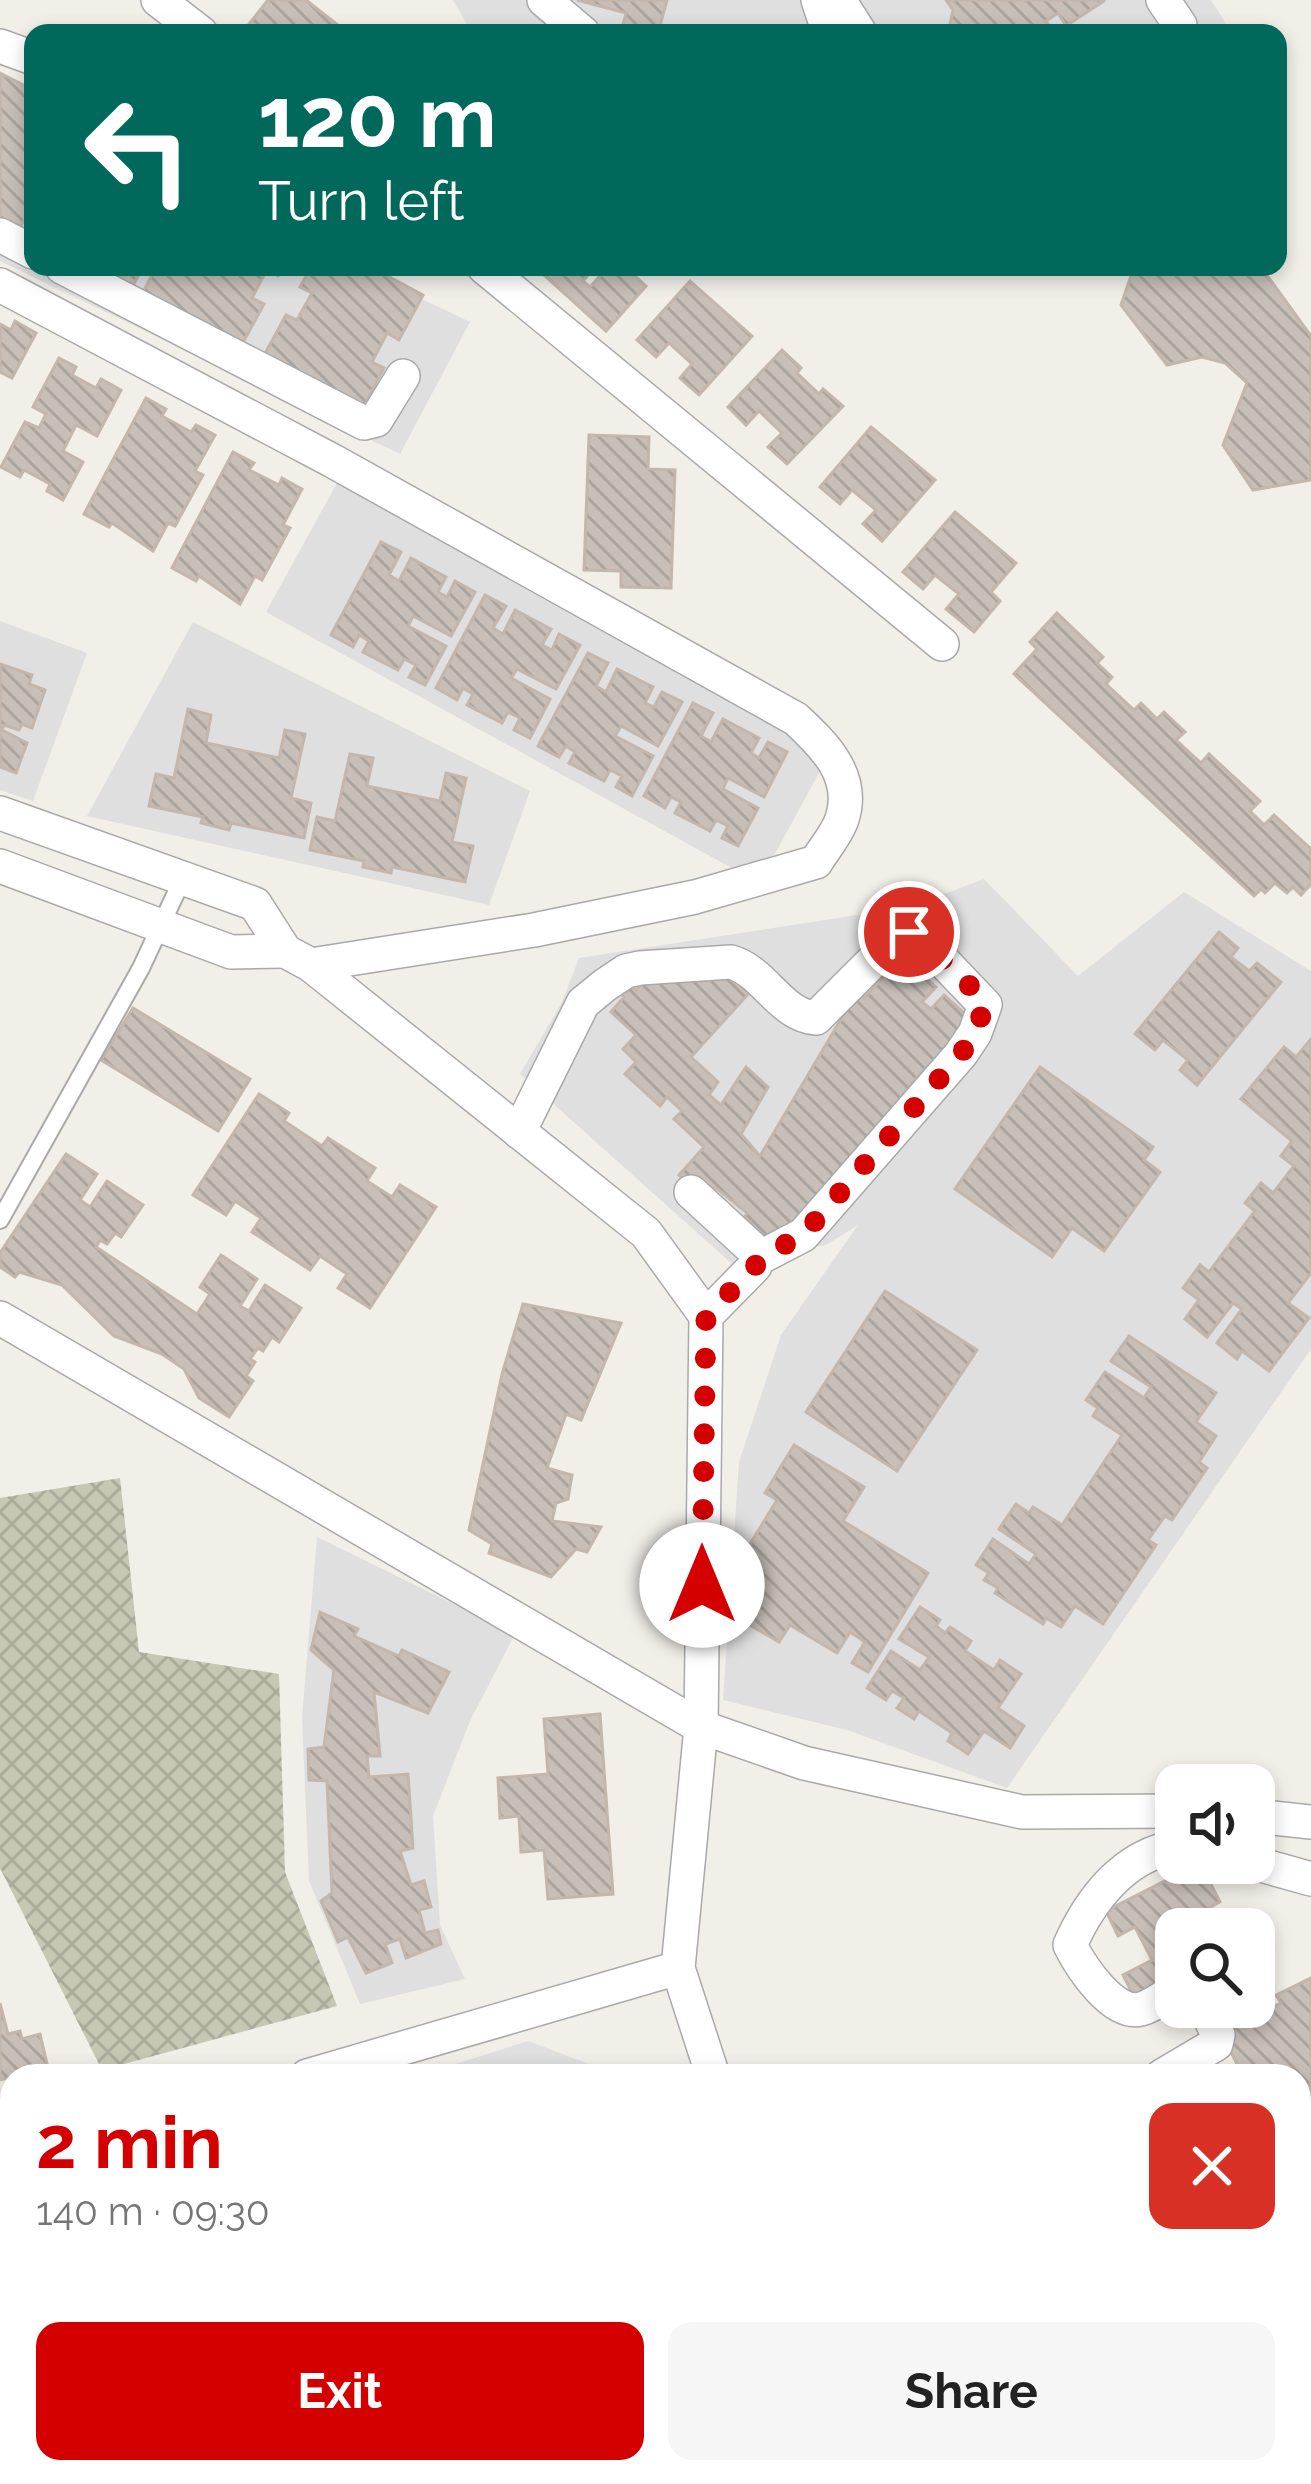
<!DOCTYPE html>
<html lang="en">
<head>
<meta charset="utf-8">
<style>
  :root { --surface:#fff; --page:#f6f6f6; --text:#222; --muted:#767676; --accent:#d40000 }
  body { margin:0; font-family:Raleway,sans-serif; background:var(--page); color:var(--text); height:100vh; display:flex; flex-direction:column; font-size:45px; white-space:nowrap }
  * { box-sizing:border-box; margin:0 }
  p { font-size:39px; color:var(--muted) }
  .icon { flex:none; width:66px; height:66px; fill:none; stroke:currentColor; stroke-width:2; stroke-linecap:round; stroke-linejoin:round }
  .map { position:relative; flex:1; overflow:hidden }
  .panel { position:absolute; left:0px; top:2064px; width:1311px; height:420px; display:flex; flex-direction:column; background:var(--surface); border-radius:36px 36px 0 0; box-shadow:0 6px 18px #0003 }
  .panel>* { flex:none }
  .top-card { position:absolute; left:24px; top:24px; width:1263px; height:252px; border-radius:24px; box-shadow:0 6px 18px #0003; background:#00695c; color:#fff; overflow:hidden }
  .tools { position:absolute; left:1155px; top:1764px; display:grid; gap:24px }
  .tools a { display:grid; place-items:center; width:120px; height:120px; border-radius:24px; background:var(--surface); box-shadow:0 6px 18px #0003; font-size:60px }
  .pin { position:absolute; display:grid; place-items:center; width:102px; height:102px; color:#fff; margin:-51px; border:6px solid #fff; border-radius:50%; box-shadow:0 3px 12px #0007 }
  .me { position:absolute; width:132px; margin:-66px; rotate:0deg; stroke-linejoin:round; filter:drop-shadow(0 0 9px #0008) }
  .turn { display:flex; align-items:center; gap:42px; height:252px; padding:0 36px; font-size:54px }
  .turn .icon { width:156px; height:156px; stroke-width:2.5 }
  .turn b { display:block; font-size:84px; line-height:102px }
  .round { display:grid; place-items:center; flex:none; width:126px; height:126px; border-radius:24px; background:var(--page) }
  .overview { display:flex; align-items:center; justify-content:space-between; height:204px; padding:0 36px }
  h1 { font-size:72px; font-weight:700; line-height:90px; color:var(--accent) }
  .button { display:flex; gap:24px; margin-top:auto; padding:24px 36px }
  .button a { flex:1; height:138px; border-radius:24px; background:var(--accent); color:#fff; font-size:48px; font-weight:700; line-height:138px; text-align:center }
  .button a+a { background:var(--page); color:var(--text) }
  .map>svg:first-child { display:block }
  .residential { fill:#e0dfdf }
  .construction { fill:url(#construction-cross-hatch) }
  .building { fill:url(#building-back-hatch); stroke:#c4b6ab; stroke-width:3 }
  .lines { fill:none; stroke-linecap:round; stroke-linejoin:round }
  .lane-casing { stroke:#a9a9a9; stroke-width:20 }
  .street-casing { stroke:#a9a9a9; stroke-width:36 }
  .lane { stroke:#fff; stroke-width:16 }
  .street { stroke:#fff; stroke-width:33 }
  .route { stroke:#d40000; stroke-width:21; stroke-dasharray:0 37.8 }
</style>
</head>
<body>
<div class="map">
<svg width="1311" height="2484" viewBox="0 0 1311 2484">
  <defs>
    <pattern id="construction-cross-hatch" width="8" height="8" patternUnits="userSpaceOnUse" patternTransform="scale(3)"><rect width="8" height="8" fill="#c7c7b4"/><path d="M0 0l8 8M0 8l8-8" fill="none" stroke="#abab9a"/></pattern>
    <pattern id="building-back-hatch" width="6" height="6" patternUnits="userSpaceOnUse" patternTransform="scale(3)"><rect width="6" height="6" fill="#c7bfb8"/><path d="M-1 5l2 2M0 0l6 6M5-1l2 2" fill="none" stroke="#aba49e"/></pattern>
  </defs>
  <rect width="100%" height="100%" fill="#f2efe9"/>
  <!-- residential -->
  <g class="residential">
    <polygon points="453,0 1211,0 1230,30 1226,33 472,33"/>
    <polygon points="0,98 33,114 33,267 355,267 470,322 400,454 0,261"/>
    <polygon points="342,474 831,751 759,883 266,612"/>
    <polygon points="0,621 87,653 33,801 0,790"/>
    <polygon points="193,622 530,791 489,905 87,816"/>
    <polygon points="984,879 1078,976 1184,892 1311,971 1311,1349 1007,1788 847,1730 723,1700 739,1462 781,1335 858,1225 826,1245 731,1263 520,1074 562,1002 579,958 909,907"/>
    <polygon points="317,1537 515,1634 470,1721 433,1816 440,1925 465,1979 360,2004 309,1881 302,1717"/>
    <polygon points="528,2041 589,2064 587,2076 417,2076"/>
    <polygon points="298,2472 802,2472 806,2484 325,2484"/>
  </g>
  <!-- construction -->
  <polygon class="construction" points="120,1478 139,1652 279,1674 285,1872 337,2006 102,2070 0,1868 0,1498"/>
  <!-- building -->
  <g class="building">
    <polygon points="268,0 306,0 348,33 242,33"/>
    <polygon points="577,0 667,0 658,33 621,33 626,13"/>
    <polygon points="946,0 1104,0 1104,1 1066,26 1058,13 1046,21 1054,33 948,33 953,10"/>
    <polygon points="0,73 33,90 33,174 29,182 33,185 33,203 17,234 0,225"/>
    <polygon points="74,267 143,267 128,295"/>
    <polygon points="156,267 283,267 278,276 267,269 252,298 264,304 239,350 140,298"/>
    <polygon points="311,267 371,267 423,295 399,340 387,333 372,362 384,368 360,413 261,361 286,315 297,320 312,293 300,287"/>
    <polygon points="549,267 595,267 583,281 590,287 608,267 625,267 646,286 606,331 543,274"/>
    <polygon points="1134,267 1261,267 1311,336 1311,480 1253,490 1223,445 1247,383 1225,363 1202,357 1167,365 1121,305"/>
    <polygon points="690,281 752,336 699,395 680,378 692,364 669,343 656,357 637,340"/>
    <polygon points="15,321 36,333 12,378 0,372 0,324 11,330"/>
    <polygon points="782,350 801,368 797,373 819,394 823,389 843,406 787,464 768,447 782,433 759,411 746,425 728,407"/>
    <polygon points="59,358 76,367 72,375 96,388 101,379 121,390 97,436 76,425 63,451 83,462 63,500 47,491 50,484 24,470 20,477 1,467 25,422 39,428 46,414 33,407"/>
    <polygon points="146,398 166,409 162,416 191,432 196,425 215,435 195,471 203,475 175,526 168,523 153,551 112,523 109,527 84,514"/>
    <polygon points="871,427 935,480 882,541 863,524 876,510 852,490 840,504 820,487"/>
    <polygon points="589,435 649,437 648,469 675,470 671,588 621,587 621,571 584,570"/>
    <polygon points="233,452 254,463 249,470 279,485 282,478 302,489 283,525 290,528 262,580 255,576 240,604 199,576 196,581 172,568"/>
    <polygon points="955,512 1016,563 991,592 1000,601 974,632 946,609 959,594 935,575 923,589 903,572"/>
    <polygon points="381,542 401,552 389,575 399,581 411,558 446,577 438,592 447,597 455,581 475,592 451,636 413,616 408,626 446,646 425,685 409,677 416,665 404,659 398,670 363,652 369,641 359,635 353,647 331,635"/>
    <polygon points="485,595 506,606 493,628 503,634 515,610 551,629 542,645 552,650 559,634 580,645 556,689 517,669 511,678 550,699 530,738 514,730 520,718 508,712 502,723 467,705 473,694 463,688 457,700 436,688"/>
    <polygon points="1057,613 1103,657 1097,663 1112,677 1106,684 1134,710 1141,703 1157,719 1164,712 1185,732 1176,740 1201,763 1209,754 1260,801 1250,811 1264,825 1274,815 1311,849 1311,884 1301,895 1293,887 1287,893 1275,883 1265,893 1261,889 1254,896 1014,674 1037,649 1030,642"/>
    <polygon points="588,653 608,663 596,686 606,692 617,669 653,687 645,703 654,707 662,692 682,702 658,746 621,726 615,736 653,756 632,796 616,787 622,776 610,770 604,781 569,763 575,752 566,746 559,757 538,746"/>
    <polygon points="0,664 32,675 29,684 45,690 32,728 22,724 19,730 4,725 2,730 27,743 16,773 0,767"/>
    <polygon points="693,703 713,713 701,736 711,742 723,719 759,738 751,753 759,758 768,742 787,752 764,797 728,778 723,789 758,808 738,846 722,838 728,826 716,820 710,831 675,813 681,802 671,797 665,808 644,796"/>
    <polygon points="188,709 211,715 206,743 279,758 285,730 305,734 291,798 311,803 304,838 231,823 229,830 201,823 203,817 149,806 156,774 174,778"/>
    <polygon points="350,754 373,758 367,786 440,801 446,773 466,778 452,842 473,846 465,882 392,867 391,873 363,867 364,861 310,850 317,817 335,821"/>
    <polygon points="1219,932 1238,948 1231,957 1249,971 1257,963 1281,982 1197,1085 1180,1070 1188,1060 1163,1040 1155,1050 1135,1034"/>
    <polygon points="910,964 936,987 922,1002 931,1009 944,995 971,1019 940,1064 935,1059 909,1086 919,1096 779,1243 739,1227 747,1213 715,1187 705,1198 679,1175 704,1147 674,1119 682,1111 667,1097 660,1106 625,1074 636,1062 623,1049 636,1035 611,1012 624,997 619,992 628,983 636,990 653,971 699,971 710,981 721,968 749,993 691,1057 718,1082 709,1095 721,1105 746,1067 768,1087 741,1134 760,1156 857,992 864,998 891,969 900,976"/>
    <polygon points="133,1008 250,1079 218,1131 101,1060"/>
    <polygon points="1311,1039 1311,1273 1288,1303 1309,1318 1269,1371 1242,1351 1237,1359 1217,1343 1242,1309 1233,1303 1207,1337 1185,1319 1199,1300 1183,1288 1200,1265 1209,1272 1255,1211 1245,1203 1261,1183 1273,1193 1294,1166 1281,1156 1292,1141 1241,1099 1284,1047 1296,1057"/>
    <polygon points="1040,1067 1153,1147 1144,1160 1160,1172 1104,1251 1072,1228 1052,1257 955,1189"/>
    <polygon points="259,1094 289,1113 284,1121 322,1146 328,1138 375,1168 367,1181 392,1197 400,1185 436,1207 370,1308 338,1288 347,1274 320,1256 310,1270 252,1232 261,1218 235,1201 226,1215 193,1195"/>
    <polygon points="66,1154 97,1174 80,1200 90,1207 107,1181 143,1205 121,1237 115,1233 107,1244 100,1240 96,1247 197,1314 210,1294 200,1287 221,1255 257,1279 240,1306 249,1311 265,1285 301,1308 279,1342 272,1337 263,1351 258,1348 250,1359 255,1362 246,1376 253,1381 229,1417 199,1398 184,1369 162,1354 114,1336 62,1285 19,1272 15,1277 0,1267 0,1253"/>
    <polygon points="885,1291 977,1350 897,1471 806,1412"/>
    <polygon points="523,1304 621,1323 581,1420 566,1414 547,1468 572,1475 568,1499 556,1503 552,1521 601,1527 587,1552 576,1549 551,1577 489,1553 492,1544 469,1530 502,1374"/>
    <polygon points="1129,1336 1216,1393 1196,1422 1216,1436 1199,1462 1207,1468 1172,1520 1165,1516 1148,1540 1156,1545 1103,1624 1075,1606 1061,1627 1046,1618 1043,1624 995,1593 998,1588 984,1580 989,1573 976,1565 993,1539 1029,1564 1036,1554 999,1529 1016,1504 1029,1513 1033,1507 1062,1525 1122,1435 1093,1416 1098,1408 1086,1400 1105,1372 1144,1398 1151,1387 1111,1361"/>
    <polygon points="794,1445 864,1487 843,1521 928,1573 868,1672 852,1663 865,1642 850,1632 837,1653 790,1625 779,1642 736,1617 764,1571 742,1557 777,1500 765,1493"/>
    <polygon points="920,1607 940,1620 936,1626 945,1633 950,1627 971,1641 965,1651 994,1670 1000,1660 1021,1674 998,1708 1024,1726 1010,1748 984,1731 968,1754 948,1741 952,1733 919,1711 914,1719 897,1708 904,1698 892,1691 886,1700 867,1688 891,1651 920,1670 929,1657 899,1639"/>
    <polygon points="320,1612 358,1629 354,1636 399,1656 402,1650 449,1672 428,1713 374,1692 380,1756 367,1756 369,1777 408,1774 413,1848 400,1851 411,1885 424,1881 431,1907 419,1910 425,1933 438,1930 441,1944 406,1958 400,1939 385,1944 392,1963 366,1973 348,1937 338,1942 321,1901 332,1893 327,1781 309,1780 308,1749 324,1747 334,1670 311,1650"/>
    <polygon points="600,1714 613,1894 548,1899 544,1850 521,1852 519,1816 500,1818 498,1778 548,1774 544,1719"/>
    <polygon points="1200,1863 1220,1902 1209,1908 1220,1929 1176,1929 1176,1976 1134,1997 1123,1975 1152,1960 1135,1927 1118,1936 1106,1911"/>
    <polygon points="1311,1978 1311,2140 1299,2146 1299,2076 1222,2076 1239,2068 1217,2024 1260,2003 1264,2011 1281,2003 1276,1995"/>
    <polygon points="0,2003 8,2034 20,2031 22,2039 40,2034 48,2068 0,2080"/>
    <polygon points="580,2472 655,2472 659,2484 584,2484"/>
  </g>
  <g class="lines">
    <!-- lane casing -->
    <g class="lane-casing">
      <polyline id="lane" points="0,1220 141,968 183,878"/>
    </g>
    <!-- street casing -->
    <g class="street-casing">
      <g id="street">
        <polyline points="158,0 201,33"/>
        <polyline points="544,0 583,33"/>
        <polyline points="818,0 829,33"/>
        <polyline points="839,0 860,33"/>
        <polyline points="1163,0 1180,25"/>
        <polyline points="0,46 33,58"/>
        <polyline points="0,235 33,252"/>
        <polyline points="62,267 364,423 376,420 403,376"/>
        <polyline points="484,267 942,644"/>
        <path d="M0 285 333 461 796 719C824 745 856 776 842 819 837 834 824 849 816 862L695 897 534 930 311 965"/>
        <polyline points="0,813 255,904 285,951 311,965 646,1233 706,1316 701,1727 678,1968 713,2076"/>
        <polyline points="0,866 231,952 285,951"/>
        <path d="M519 1132 583 1003 605 985 626 971 640 968 731 962C764 971 781 1016 816 1018L899 935 909 932 919 936 985 1005 975 1033 961 1054 803 1235 757 1259 755 1266 706 1316"/>
        <polyline points="691,1192 754,1250 757,1259"/>
        <polyline points="0,1318 701,1727 804,1763 1022,1812 1176,1811"/>
        <polyline points="1254,1816 1311,1822"/>
        <path d="M1176 1847C1124 1855 1090 1900 1070 1945 1081 1967 1113 2016 1141 2009 1153 2006 1165 1996 1176 1989"/>
        <polyline points="1254,1863 1311,1879"/>
        <polyline points="307,2076 678,1968"/>
        <polyline points="1162,2076 1216,2044 1218,2035 1205,2007"/>
        <polyline points="0,2143 12,2141"/>
        <polyline points="1299,2148 1311,2142"/>
        <polyline points="251,2472 262,2484"/>
        <polyline points="393,2472 416,2477 447,2472"/>
        <polyline points="724,2472 729,2484"/>
        <polyline points="767,2472 771,2484"/>
        <polyline points="840,2472 844,2484"/>
        <polyline points="59,2484 63,2472"/>
        <polyline points="497,2484 504,2472"/>
        <polyline points="524,2484 531,2472"/>
      </g>
    </g>
    <!-- lane -->
    <use href="#lane" class="lane"/>
    <!-- street -->
    <use href="#street" class="street"/>
  </g>
  <g class="lines">
    <!-- route -->
    <polyline class="route" points="702,1585 706,1316 755,1267 758,1259 803,1235 961,1054 975,1033 985,1005 976,992 919,936 909,932"/>
  </g>
</svg>
<div class="tools">
<a><svg class="icon" aria-label="sound" viewBox="0 0 24 24"><path d="M4 9h4l5-4v14l-5-4H4zM17 9q2 3 0 6"/></svg></a>
<a><svg class="icon" aria-label="search" viewBox="0 0 24 24"><circle cx="10" cy="10" r="6"/><path d="M15 15l6 6"/></svg></a>
</div>
<div class="pin" style="left:909px;top:932px;background:#d93025"><svg class="icon" aria-label="arrive" viewBox="0 0 24 24"><path d="M6 21V4h12l-3 4 3 4H6"/></svg></div>
<svg class="me" style="left:702px;top:1585px" viewBox="-20 -20 40 40"><circle r="19" fill="#fff"/><path d="M0-13L10 11 0 6-10 11z" fill="#d40000"/></svg>
<div class="top-card">
<div class="turn"><svg class="icon" aria-label="left" viewBox="0 0 24 24"><path d="M17 20v-9H6M10 6l-5 5 5 5"/></svg><div><b>120 m</b>Turn left</div></div>
</div>
<section class="panel">
<div class="overview"><div><h1>2 min</h1><p>140 m · 09:30</p></div><a class="round" style="background:#d93025;color:#fff"><svg class="icon" aria-label="close" viewBox="0 0 24 24"><path d="M6 6l12 12M18 6L6 18"/></svg></a></div>
<div class="button"><a>Exit</a><a>Share</a></div>
</section>
</div>
</body>
</html>
